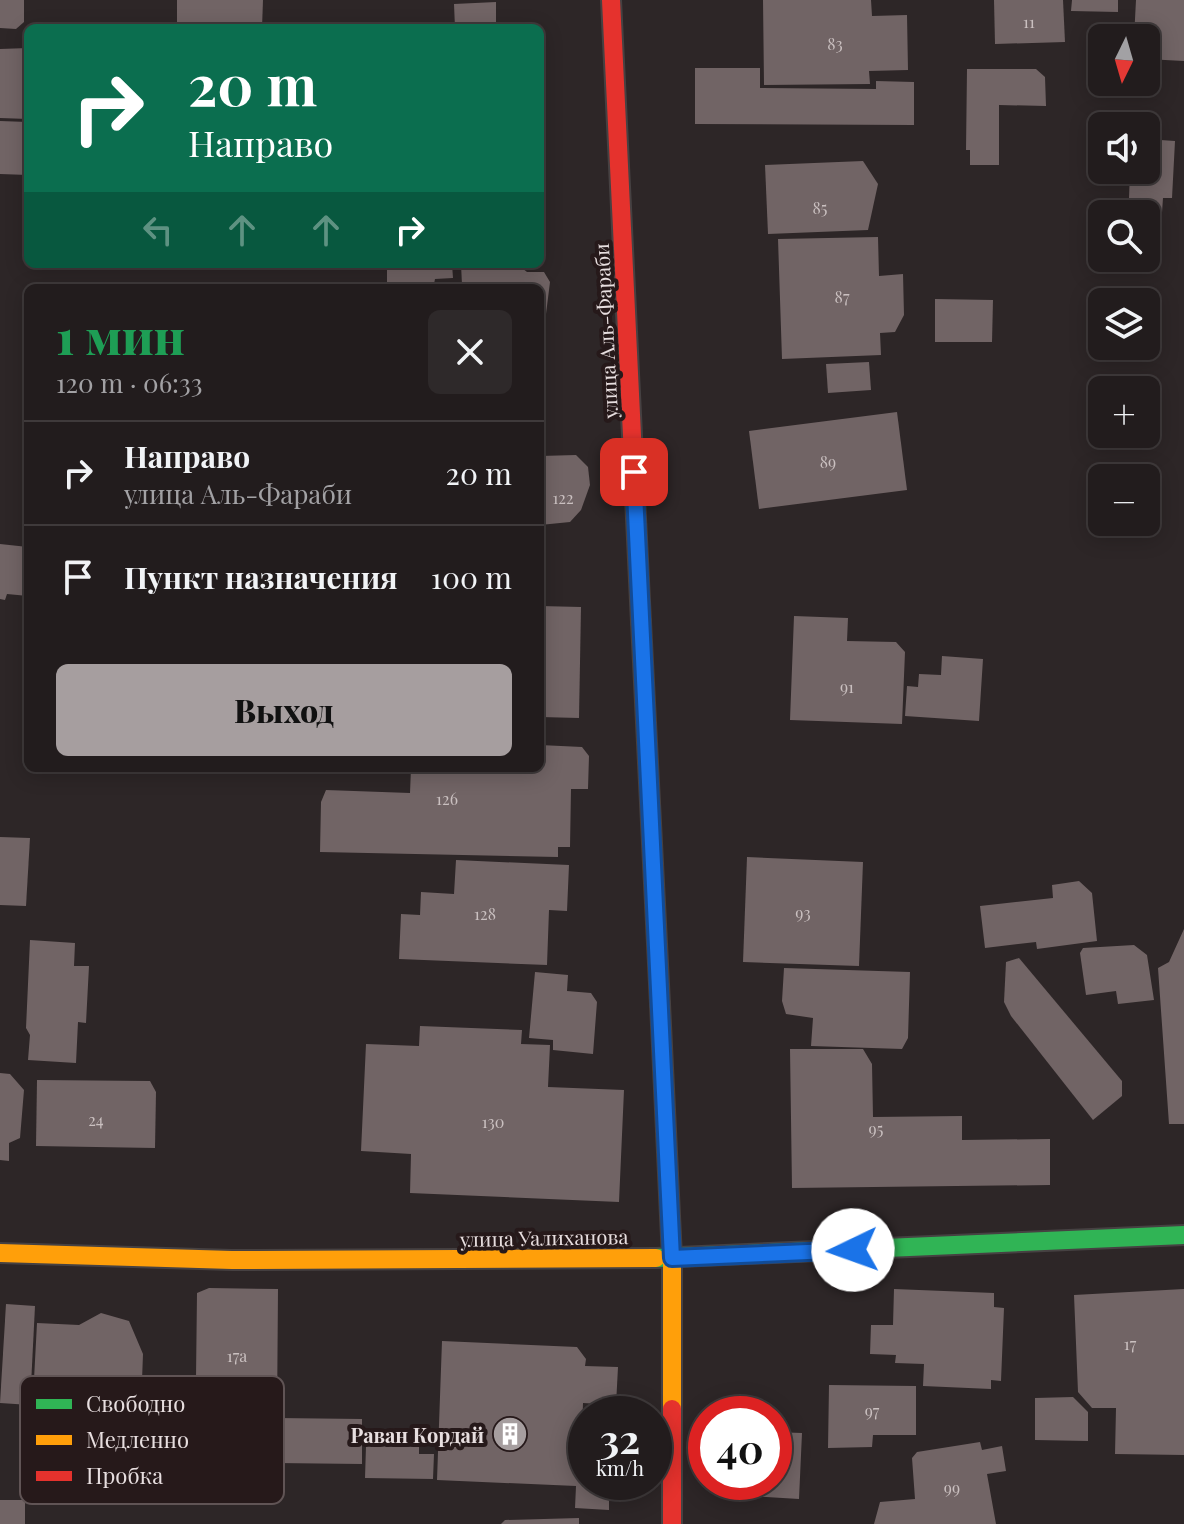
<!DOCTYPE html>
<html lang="ru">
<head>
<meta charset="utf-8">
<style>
  :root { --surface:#221c1d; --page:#2e292a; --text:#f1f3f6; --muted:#a2a1a4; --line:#3f3a3b; --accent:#a69e9f }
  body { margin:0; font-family:"Playfair Display",serif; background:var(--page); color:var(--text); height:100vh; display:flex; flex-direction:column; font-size:30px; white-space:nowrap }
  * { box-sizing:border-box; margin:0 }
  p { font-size:26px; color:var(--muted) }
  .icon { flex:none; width:44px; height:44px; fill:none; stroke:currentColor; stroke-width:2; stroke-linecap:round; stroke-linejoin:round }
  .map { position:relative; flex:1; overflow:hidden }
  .sheet { position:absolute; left:24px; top:284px; width:520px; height:488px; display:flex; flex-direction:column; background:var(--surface); border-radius:12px; box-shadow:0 4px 20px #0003,0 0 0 2px var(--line) }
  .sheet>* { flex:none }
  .guide { position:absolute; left:24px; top:24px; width:520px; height:244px; border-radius:12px; box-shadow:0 4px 20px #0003,0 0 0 2px var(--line); background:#0b6e4f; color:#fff; overflow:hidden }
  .needle { width:52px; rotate:185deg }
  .buttons { position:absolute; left:1088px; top:24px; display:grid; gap:16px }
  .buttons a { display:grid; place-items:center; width:72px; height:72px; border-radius:12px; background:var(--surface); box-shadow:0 4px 20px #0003,0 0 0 2px var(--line); font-size:40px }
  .speed { position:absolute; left:568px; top:1396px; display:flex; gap:16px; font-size:40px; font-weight:700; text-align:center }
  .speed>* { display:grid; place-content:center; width:104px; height:104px; border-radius:50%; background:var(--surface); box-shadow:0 4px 20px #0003,0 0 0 2px var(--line); line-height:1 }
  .speed small { font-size:20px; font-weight:400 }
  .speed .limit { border:12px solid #d22; background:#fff; color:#111 }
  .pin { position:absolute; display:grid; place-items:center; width:68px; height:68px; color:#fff; margin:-34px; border-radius:16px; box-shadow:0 4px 12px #0006 }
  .me { position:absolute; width:88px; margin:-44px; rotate:267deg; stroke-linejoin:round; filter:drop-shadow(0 0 6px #0008) }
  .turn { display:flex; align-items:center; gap:28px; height:168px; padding:0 32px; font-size:36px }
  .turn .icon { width:104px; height:104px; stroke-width:2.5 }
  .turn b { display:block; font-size:56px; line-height:68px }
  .lanes { display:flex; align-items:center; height:76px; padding:0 32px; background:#0003; justify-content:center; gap:40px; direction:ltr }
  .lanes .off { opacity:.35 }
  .round { display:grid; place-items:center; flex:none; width:84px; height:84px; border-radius:12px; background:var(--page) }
  .summary { display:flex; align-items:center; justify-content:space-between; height:136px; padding:0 32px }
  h1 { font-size:48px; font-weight:800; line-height:60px; color:#1e9e55 }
  .action { display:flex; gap:16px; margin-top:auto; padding:16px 32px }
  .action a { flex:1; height:92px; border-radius:12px; background:var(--accent); color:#111; font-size:32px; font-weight:800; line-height:92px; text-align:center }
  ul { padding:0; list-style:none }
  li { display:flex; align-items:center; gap:24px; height:104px; padding:0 32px; border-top:2px solid var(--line) }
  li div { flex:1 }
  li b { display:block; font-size:30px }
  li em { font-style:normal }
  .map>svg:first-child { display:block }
  .building { fill:#716465 }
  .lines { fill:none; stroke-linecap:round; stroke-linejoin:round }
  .fast-casing { stroke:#464142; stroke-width:22 }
  .slow-casing { stroke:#464142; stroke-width:22 }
  .jam-casing { stroke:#464142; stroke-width:22 }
  .fast { stroke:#30b455; stroke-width:18 }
  .slow { stroke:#ff9f0a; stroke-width:18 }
  .jam { stroke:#e5322d; stroke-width:18 }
  .route-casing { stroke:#114b97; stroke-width:20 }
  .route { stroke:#1a73e8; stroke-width:14 }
  .labels { text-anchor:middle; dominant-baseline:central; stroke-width:8; stroke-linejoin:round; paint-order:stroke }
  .number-label { font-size:16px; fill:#cac0c0 }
  .street-label { font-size:20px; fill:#e7dedf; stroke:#26191a }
  .poi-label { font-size:20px; font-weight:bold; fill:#e7dedf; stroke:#26191a; text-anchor:end }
  .key { fill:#26191a; stroke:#605455; stroke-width:2 }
  .key-label { font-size:22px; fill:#e7dedf }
</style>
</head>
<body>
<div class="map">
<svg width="1184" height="1524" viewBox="0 0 1184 1524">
  <rect width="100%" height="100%" fill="#2d2627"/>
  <!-- building -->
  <g class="building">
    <polygon points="0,0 24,0 24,22 16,29 0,28"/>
    <polygon points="177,0 263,0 262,28 177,28"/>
    <polygon points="763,0 871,0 872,16 907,15 908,70 869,71 870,84 764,85"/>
    <polygon points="994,0 1063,0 1065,42 995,44"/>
    <polygon points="1072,0 1118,0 1118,12 1071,11"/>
    <polygon points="1136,0 1184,0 1184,61 1146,59 1146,38 1134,38"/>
    <polygon points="496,2 496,23 519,22 530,28 455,28 454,4"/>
    <polygon points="28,48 28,119 0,118 0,49"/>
    <polygon points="695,68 760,68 760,88 876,89 876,81 914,82 914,125 695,124"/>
    <polygon points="967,69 1036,69 1045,77 1046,106 999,105 999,165 970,165 970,150 966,150"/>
    <polygon points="0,121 28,122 28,175 0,174"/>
    <polygon points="1146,139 1175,141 1172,198 1163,198 1161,227 1146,226 1146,214 1133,214 1134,199 1129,198 1130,170 1146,170"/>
    <polygon points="863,161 878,184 868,230 768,234 765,165"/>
    <polygon points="878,237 879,276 903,274 904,315 895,332 880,333 881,355 782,359 778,239"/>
    <polygon points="387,264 452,264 453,278 435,279 434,284 421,284 422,288 387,288"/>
    <polygon points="461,264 517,264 527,272 544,272 550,282 546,314 540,314 540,288 429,288 428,285 462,285"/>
    <polygon points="935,299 993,300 992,342 935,342"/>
    <polygon points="869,362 871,390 828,393 826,364"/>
    <polygon points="897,412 907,490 759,509 749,431"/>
    <polygon points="576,455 588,467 590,485 581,510 570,522 540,525 540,456"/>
    <polygon points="0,544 28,547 28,596 7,594 5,600 0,599"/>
    <polygon points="540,606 581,607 579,718 540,717"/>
    <polygon points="794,616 848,618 847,641 896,642 905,652 902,724 790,720"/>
    <polygon points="942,656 983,659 979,721 905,716 907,686 918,687 919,674 941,675"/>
    <polygon points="540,745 582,747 589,756 588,789 571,789 570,847 558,847 558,857 320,852 321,802 326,790 410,793 411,768 540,768"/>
    <polygon points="0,837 30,838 26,906 0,905"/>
    <polygon points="747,857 863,862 859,966 743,962"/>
    <polygon points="456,860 569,865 567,911 549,910 547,965 399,959 401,914 420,915 421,892 454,894"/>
    <polygon points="1079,881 1092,893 1097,941 1037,949 1036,942 985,948 980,906 1053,898 1052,885"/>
    <polygon points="1184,929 1184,1124 1169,1124 1158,968 1169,962"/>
    <polygon points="30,940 75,943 74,966 89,966 86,1023 78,1022 76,1063 28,1060 30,1035 26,1028"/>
    <polygon points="1134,945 1147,955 1154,1000 1118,1004 1116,991 1086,995 1080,953 1083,948"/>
    <polygon points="1019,958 1122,1081 1122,1096 1093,1120 1011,1016 1004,1002 1006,962"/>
    <polygon points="784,968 910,972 908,1038 902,1049 811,1046 813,1018 786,1014 782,1001"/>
    <polygon points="535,972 568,975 567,991 591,993 597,1002 593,1054 553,1050 553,1040 529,1038"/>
    <polygon points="420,1026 522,1030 521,1044 550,1045 548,1087 624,1090 619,1202 410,1193 411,1154 361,1151 366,1044 419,1046"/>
    <polygon points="790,1049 863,1049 872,1064 873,1117 962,1116 962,1140 1050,1139 1050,1185 792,1188"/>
    <polygon points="0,1073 10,1074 24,1090 20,1138 9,1143 9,1161 0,1160"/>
    <polygon points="37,1080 150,1081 156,1092 155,1148 36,1146"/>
    <polygon points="209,1288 278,1289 277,1418 362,1419 362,1464 195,1462 197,1293"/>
    <polygon points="894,1289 994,1293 994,1307 1004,1308 1001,1381 991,1380 991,1389 923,1386 924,1364 895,1363 896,1355 870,1354 871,1325 893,1325"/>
    <polygon points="1184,1289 1184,1455 1115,1454 1116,1408 1092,1408 1078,1392 1074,1295"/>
    <polygon points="6,1304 35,1306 30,1405 0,1403"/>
    <polygon points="101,1313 129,1321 143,1354 139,1459 76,1456 78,1405 59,1405 58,1417 32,1417 37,1323 79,1325"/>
    <polygon points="442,1341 577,1347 586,1359 585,1366 618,1367 616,1405 583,1403 581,1463 586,1463 586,1482 609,1482 609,1510 575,1508 576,1486 437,1480"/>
    <polygon points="829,1385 916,1386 916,1435 873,1435 872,1447 828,1448"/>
    <polygon points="1073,1397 1088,1412 1088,1441 1035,1440 1035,1398"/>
    <polygon points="774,1432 802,1433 799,1499 750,1496 751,1482 774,1482"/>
    <polygon points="980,1442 982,1450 1002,1446 1006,1471 987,1474 996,1524 874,1524 880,1502 915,1499 912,1458 917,1452"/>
    <polygon points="366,1446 419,1447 419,1454 434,1454 433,1479 365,1478"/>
    <rect x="0" y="1500" width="25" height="24"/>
    <polygon points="579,1518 579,1524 501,1524 505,1520"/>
  </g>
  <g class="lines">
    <!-- fast casing -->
    <g class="fast-casing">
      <g id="fast">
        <polyline points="641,622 660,1004"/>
        <polyline points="656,1258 1184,1235"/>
      </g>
    </g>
    <!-- slow casing -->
    <g class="slow-casing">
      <g id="slow">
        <polyline points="660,1004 672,1258 672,1409"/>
        <polyline points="0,1253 232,1260 656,1258"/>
      </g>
    </g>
    <!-- jam casing -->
    <g class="jam-casing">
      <g id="jam">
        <polyline points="611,0 641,622"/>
        <polyline points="672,1409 672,1524"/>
      </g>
    </g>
    <!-- fast -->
    <use href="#fast" class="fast"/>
    <!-- slow -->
    <use href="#slow" class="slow"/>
    <!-- jam -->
    <use href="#jam" class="jam"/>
  </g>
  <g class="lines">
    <!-- route casing -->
    <g class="route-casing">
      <polyline id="route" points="634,472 672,1258 853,1250"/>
    </g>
    <!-- route -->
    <use href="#route" class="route"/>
  </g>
  <!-- icons -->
  <defs>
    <g id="building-disc" transform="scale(1.8)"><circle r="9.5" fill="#a69e9f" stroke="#26191a"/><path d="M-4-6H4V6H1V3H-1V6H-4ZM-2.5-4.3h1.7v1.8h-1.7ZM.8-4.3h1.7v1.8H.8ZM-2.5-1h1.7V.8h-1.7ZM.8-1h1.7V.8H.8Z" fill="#fff"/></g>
  </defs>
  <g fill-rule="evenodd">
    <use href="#building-disc" x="510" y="1434"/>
  </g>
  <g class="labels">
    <!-- number labels -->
    <g class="number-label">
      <text x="1029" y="21">11</text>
      <text x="835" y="43">83</text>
      <text x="820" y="207">85</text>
      <text x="842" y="296">87</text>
      <text x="828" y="461">89</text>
      <text x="563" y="497">122</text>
      <text x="847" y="686">91</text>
      <text x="447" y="798">126</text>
      <text x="803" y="912">93</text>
      <text x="485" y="913">128</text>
      <text x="96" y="1119">24</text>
      <text x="493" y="1121">130</text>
      <text x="876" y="1128">95</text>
      <text x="1130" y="1343">17</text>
      <text x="237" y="1355">17а</text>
      <text x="872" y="1410">97</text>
      <text x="952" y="1487">99</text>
    </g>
    <!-- street labels -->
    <g class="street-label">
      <text transform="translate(605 331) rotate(-93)">улица Аль-Фараби</text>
      <text transform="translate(544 1237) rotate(-1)">улица Уалиханова</text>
    </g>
    <!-- poi labels -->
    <g class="poi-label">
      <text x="484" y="1434">Раван Кордай</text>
    </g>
  </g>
  <!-- legend -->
  <rect x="20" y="1376" width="264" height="128" rx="12" class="key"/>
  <rect x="36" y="1399" width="36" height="10" fill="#30b455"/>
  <rect x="36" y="1435" width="36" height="10" fill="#ff9f0a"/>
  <rect x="36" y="1471" width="36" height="10" fill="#e5322d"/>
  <g class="key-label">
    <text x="86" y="1412">Свободно</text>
    <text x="86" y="1448">Медленно</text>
    <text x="86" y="1484">Пробка</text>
  </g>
</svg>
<div class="buttons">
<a><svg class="needle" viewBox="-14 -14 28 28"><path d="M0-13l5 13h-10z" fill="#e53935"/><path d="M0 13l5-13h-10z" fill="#a2a1a4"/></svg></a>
<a><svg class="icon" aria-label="sound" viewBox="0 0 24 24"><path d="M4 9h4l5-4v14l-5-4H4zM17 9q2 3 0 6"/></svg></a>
<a><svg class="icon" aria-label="search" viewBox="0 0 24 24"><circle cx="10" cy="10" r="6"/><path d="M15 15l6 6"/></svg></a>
<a><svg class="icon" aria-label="layers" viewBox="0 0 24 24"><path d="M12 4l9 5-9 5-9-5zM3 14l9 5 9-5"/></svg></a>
<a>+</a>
<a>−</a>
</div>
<div class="speed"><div>32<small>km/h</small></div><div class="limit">40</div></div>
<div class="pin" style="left:634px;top:472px;background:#d93025"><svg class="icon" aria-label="arrive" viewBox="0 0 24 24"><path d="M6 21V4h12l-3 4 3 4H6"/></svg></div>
<svg class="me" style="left:853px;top:1250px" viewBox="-20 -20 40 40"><circle r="19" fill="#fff"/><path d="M0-13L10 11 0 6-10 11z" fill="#1a73e8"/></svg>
<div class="guide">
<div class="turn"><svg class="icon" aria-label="right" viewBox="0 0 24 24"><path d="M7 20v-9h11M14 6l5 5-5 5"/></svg><div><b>20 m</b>Направо</div></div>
<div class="lanes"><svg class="icon off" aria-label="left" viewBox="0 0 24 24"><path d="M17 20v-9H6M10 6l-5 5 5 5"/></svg><svg class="icon off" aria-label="ahead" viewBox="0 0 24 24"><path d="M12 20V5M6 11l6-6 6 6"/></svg><svg class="icon off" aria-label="ahead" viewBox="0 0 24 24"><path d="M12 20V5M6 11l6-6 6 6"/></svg><svg class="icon" aria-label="right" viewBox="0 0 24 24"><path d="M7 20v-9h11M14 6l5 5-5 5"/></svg></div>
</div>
<section class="sheet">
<div class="summary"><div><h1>1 мин</h1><p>120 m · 06:33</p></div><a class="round"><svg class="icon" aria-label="close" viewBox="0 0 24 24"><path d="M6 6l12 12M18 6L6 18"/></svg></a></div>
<ul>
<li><svg class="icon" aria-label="right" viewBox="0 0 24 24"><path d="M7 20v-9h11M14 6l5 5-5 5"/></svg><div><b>Направо</b><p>улица Аль-Фараби</p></div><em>20 m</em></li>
<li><svg class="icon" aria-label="arrive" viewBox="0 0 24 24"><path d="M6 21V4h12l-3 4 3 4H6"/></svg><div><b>Пункт назначения</b></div><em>100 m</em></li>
</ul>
<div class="action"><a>Выход</a></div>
</section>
</div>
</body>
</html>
